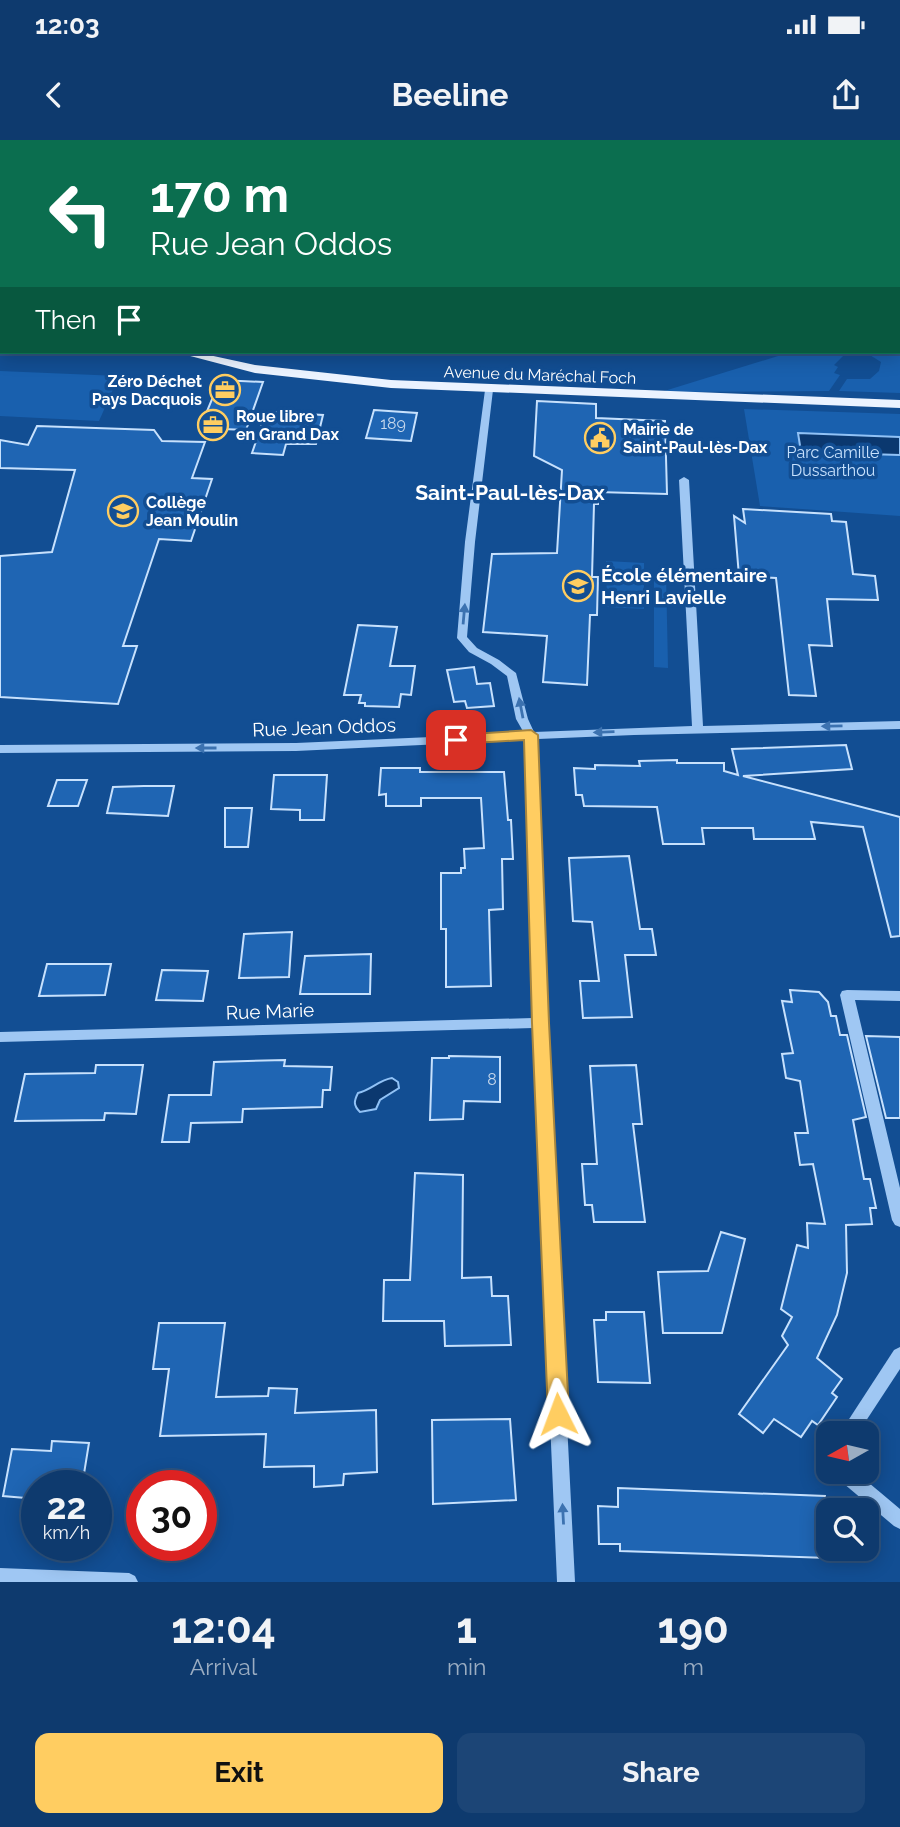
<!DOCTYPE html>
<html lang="en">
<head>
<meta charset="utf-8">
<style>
  :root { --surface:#0e3a6e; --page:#1c4576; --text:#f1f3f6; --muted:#9badc2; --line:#2e5481; --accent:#ffcd61 }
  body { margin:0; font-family:Raleway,sans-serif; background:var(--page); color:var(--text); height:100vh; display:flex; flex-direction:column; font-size:26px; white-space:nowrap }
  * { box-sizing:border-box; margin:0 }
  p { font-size:23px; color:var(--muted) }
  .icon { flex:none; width:38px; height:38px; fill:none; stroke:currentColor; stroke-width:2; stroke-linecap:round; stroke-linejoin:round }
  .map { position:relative; height:1442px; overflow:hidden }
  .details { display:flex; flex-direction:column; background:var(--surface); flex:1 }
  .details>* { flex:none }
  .banner { position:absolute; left:0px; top:0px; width:901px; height:214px; box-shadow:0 4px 18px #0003,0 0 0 2px var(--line); background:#0b6e4f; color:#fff; overflow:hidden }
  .needle { width:46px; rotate:262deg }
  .tools { position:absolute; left:816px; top:1281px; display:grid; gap:14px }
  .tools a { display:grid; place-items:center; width:63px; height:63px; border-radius:14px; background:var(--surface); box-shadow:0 4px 18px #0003,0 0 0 2px var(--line); font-size:35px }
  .speed { position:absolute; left:21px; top:1330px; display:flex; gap:14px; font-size:35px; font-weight:700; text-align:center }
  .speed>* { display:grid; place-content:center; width:91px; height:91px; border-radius:50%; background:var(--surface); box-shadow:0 4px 18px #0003,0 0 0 2px var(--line); line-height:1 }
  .speed small { font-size:18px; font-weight:400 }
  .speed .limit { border:10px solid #d22; background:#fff; color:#111 }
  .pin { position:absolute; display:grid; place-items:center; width:60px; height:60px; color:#fff; margin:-30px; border-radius:14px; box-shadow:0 4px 10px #0006 }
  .me { position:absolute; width:77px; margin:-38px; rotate:357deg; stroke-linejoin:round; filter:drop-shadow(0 0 5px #0008) }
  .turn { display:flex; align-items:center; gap:24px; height:147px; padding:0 35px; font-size:32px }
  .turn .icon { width:91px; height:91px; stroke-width:2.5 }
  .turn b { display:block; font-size:49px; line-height:60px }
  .then { display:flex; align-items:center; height:66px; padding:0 35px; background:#0003; gap:14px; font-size:26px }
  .eta { display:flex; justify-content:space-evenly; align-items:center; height:119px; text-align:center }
  .eta b { font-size:42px; font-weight:700; line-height:49px }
  .button { display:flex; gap:14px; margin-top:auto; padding:14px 35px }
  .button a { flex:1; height:80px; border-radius:14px; background:var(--accent); color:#111; font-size:28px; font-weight:700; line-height:80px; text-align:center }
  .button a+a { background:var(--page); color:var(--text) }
  .status { display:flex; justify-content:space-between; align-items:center; height:49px; padding:0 35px; background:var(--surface); direction:ltr }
  .status svg { height:19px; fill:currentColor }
  header { display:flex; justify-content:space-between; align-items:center; height:91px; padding:0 35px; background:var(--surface); font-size:32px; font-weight:700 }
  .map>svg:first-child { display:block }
  .green { fill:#1960ae }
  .water { fill:#0b386f; stroke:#91c2f6; stroke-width:2 }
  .building { fill:#1f65b3; stroke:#c7e1fd; stroke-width:2 }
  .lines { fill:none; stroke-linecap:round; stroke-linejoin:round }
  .minor { fill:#9fc7f3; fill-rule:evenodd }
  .major { fill:#ebf3ff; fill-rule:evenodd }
  .oneway { fill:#3c72b0 }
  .route { fill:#ffcd61; stroke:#a6853f; stroke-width:2 }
  .labels { text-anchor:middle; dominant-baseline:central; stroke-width:7; stroke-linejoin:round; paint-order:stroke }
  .far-street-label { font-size:16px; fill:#fff; stroke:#124e93 }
  .far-poi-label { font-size:16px; font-weight:bold; fill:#fff; stroke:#124e93; text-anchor:start }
  .number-label { font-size:16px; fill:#c7d8ec }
  .far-park-label { font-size:16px; fill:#c7e1fd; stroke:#124e93 }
  .poi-label { font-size:19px; font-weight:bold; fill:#fff; stroke:#124e93; text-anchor:start }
  .street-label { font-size:19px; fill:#fff; stroke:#124e93 }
  .far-district-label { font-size:21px; font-weight:bold; fill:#fff; stroke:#124e93 }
</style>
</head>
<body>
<div class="status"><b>12:03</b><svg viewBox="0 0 49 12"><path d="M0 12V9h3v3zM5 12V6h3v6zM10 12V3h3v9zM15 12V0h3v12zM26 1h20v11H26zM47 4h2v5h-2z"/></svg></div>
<header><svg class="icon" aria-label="back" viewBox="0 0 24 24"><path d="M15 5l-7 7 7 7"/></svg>Beeline<svg class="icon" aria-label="share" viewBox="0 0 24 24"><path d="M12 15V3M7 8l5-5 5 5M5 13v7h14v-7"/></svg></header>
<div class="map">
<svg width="900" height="1442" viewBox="0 0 900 1442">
  <rect width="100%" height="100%" fill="#124e93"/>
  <!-- green -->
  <g class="green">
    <polygon points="791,212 855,212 846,213 834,225 838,227 834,233 840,235 829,251 661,252"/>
    <polygon points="865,212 892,212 900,215 900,253 839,251 847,239 870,239 879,231 881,222"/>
    <polygon points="0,231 119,236 99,281 0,276"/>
    <polygon points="744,269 900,274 900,376 760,366"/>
    <polygon points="606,421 644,423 644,469 607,467"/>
    <polygon points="654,433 666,433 668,528 654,527"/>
  </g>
  <!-- water -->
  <g class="water">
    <polygon points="798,293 900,297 900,315 801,312"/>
    <path d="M392 938 398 942 399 948 380 960 376 969 360 972C353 965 354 961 358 953 371 950 379 940 392 938Z"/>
  </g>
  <!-- building -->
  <g class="building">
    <polygon points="220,240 263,242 246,290 200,288"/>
    <polygon points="537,261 596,264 596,278 665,281 667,354 598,352 598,364 594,364 592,437 598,437 597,475 590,475 587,545 543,542 547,496 483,492 492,414 557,413 562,330 534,316"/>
    <polygon points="374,270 417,273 411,301 366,298"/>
    <polygon points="266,272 323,275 316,304 286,304 283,315 252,313"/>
    <polygon points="37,286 154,290 162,301 205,302 192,338 212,339 191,401 159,399 123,506 137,506 118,564 0,557 0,416 52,412 75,330 0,328 0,300 28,305"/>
    <polygon points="743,369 831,374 832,381 846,382 853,434 875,436 878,460 827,459 832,506 809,505 816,556 789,555 776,438 739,436 734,376 745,383"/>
    <polygon points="358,485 397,487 390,526 415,526 411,555 401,554 399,567 365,566 365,563 359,563 361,555 344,555"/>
    <polygon points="474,527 477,544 490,543 494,566 467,568 465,561 454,562 447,530"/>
    <polygon points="846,605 852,629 743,636 900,677 900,796 891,797 863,687 811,682 815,699 754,699 753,688 702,688 704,704 663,704 657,667 584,666 582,655 576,655 574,628 595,629 595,625 640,626 639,621 677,620 677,623 724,623 724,631 738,635 732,609"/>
    <polygon points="381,628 420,628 420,632 504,632 508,680 511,680 513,719 502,719 503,769 489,770 491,846 446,847 446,789 441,789 441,733 461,733 461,728 465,728 464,709 484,708 481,658 421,658 421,666 386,666 386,654 379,655"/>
    <polygon points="274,635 327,635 324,680 300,680 300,670 271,669"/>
    <polygon points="57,640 87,640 78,666 48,666"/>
    <polygon points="144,646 174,646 168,676 107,673 113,647"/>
    <polygon points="225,668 252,668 248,707 225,707"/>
    <polygon points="629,716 640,789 652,789 656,815 625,815 632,877 583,878 580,841 599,841 592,782 573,781 569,718"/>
    <polygon points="292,792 289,837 239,838 244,794"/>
    <polygon points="371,814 370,854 300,854 305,816"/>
    <polygon points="47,824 111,824 105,855 39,856"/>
    <polygon points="162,830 208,831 203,861 156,860"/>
    <polygon points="790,850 819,852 828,862 831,876 836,876 840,895 847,895 866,977 853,980 864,1039 870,1039 876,1068 870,1068 872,1084 846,1085 847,1133 837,1175 817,1218 842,1239 832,1253 837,1257 818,1285 812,1281 801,1297 774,1279 763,1293 739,1274 788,1205 782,1196 792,1177 781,1169 797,1105 808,1108 807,1083 825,1084 813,1024 800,1025 795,993 808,993 800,941 786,938 782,914 793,913 782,861 792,862"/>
    <polygon points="866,896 900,897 900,978 886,978"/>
    <polygon points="449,916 500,917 500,962 464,961 463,979 430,980 432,918 449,918"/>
    <polygon points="285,920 284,926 332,927 330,950 323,950 322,967 243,969 242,982 191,983 189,1002 162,1002 169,955 211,955 214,922"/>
    <polygon points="96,925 143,925 136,974 105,973 104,980 15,981 25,934 95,933"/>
    <polygon points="636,925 642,984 633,984 645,1082 594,1082 592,1065 585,1065 582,1024 597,1024 590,926"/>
    <polygon points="415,1033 463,1035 462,1138 491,1137 492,1156 508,1156 511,1205 445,1206 444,1181 383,1181 384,1140 410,1140"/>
    <polygon points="721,1092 745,1099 722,1193 663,1193 658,1132 708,1131"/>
    <polygon points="606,1172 644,1172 650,1243 598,1242 594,1180 606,1180"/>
    <polygon points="159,1183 225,1183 216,1257 268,1256 269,1248 297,1249 295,1273 376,1270 377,1332 344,1334 343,1345 314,1347 314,1326 264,1327 266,1294 160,1296 169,1229 153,1229"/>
    <polygon points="510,1279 516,1360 433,1364 432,1280"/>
    <polygon points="52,1301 89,1303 82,1346 37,1346 37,1359 3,1356 12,1309 51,1311"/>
    <polygon points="618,1348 825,1356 828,1418 620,1411 620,1404 599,1404 598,1366 618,1367"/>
  </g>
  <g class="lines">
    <!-- minor -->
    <g class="minor">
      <rect x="639" y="0" width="6" height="2"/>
      <polygon points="748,0 755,0 756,2 749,2"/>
      <rect x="782" y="0" width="6" height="2"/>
      <polygon points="489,247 493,250 475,402 467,497 477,508 499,520 516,533 528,579 534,592 692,586 679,340 684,337 689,340 703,586 900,581 900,589 634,595 538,599 547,883 575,1442 557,1442 533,888 0,902 0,892 533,878 526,600 296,611 0,613 0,605 296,603 524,593 516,579 507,536 491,524 469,512 457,498 465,402 485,250"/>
      <polygon points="847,850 900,851 900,861 855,860 900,1048 900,1087 895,1085 892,1080 840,855 842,851"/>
      <polygon points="900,1207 900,1229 858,1293 840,1293 894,1210"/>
      <polygon points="835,1332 856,1332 900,1369 900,1389 894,1386 837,1338"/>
      <polygon points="0,1428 129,1433 135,1436 138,1442 0,1442"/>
    </g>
    <!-- major -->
    <g class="major">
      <polygon points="457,0 469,0 471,2 459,2"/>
      <rect x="0" y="166" width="2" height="7"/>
      <polygon points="175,212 195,212 255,225 391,240 900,260 900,268 391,248 255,233"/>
    </g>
  </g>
  <!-- one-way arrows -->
  <defs><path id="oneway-solid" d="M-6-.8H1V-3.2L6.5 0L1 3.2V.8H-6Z" transform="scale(1.75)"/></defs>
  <g class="oneway">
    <use href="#oneway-solid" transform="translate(464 474) rotate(-85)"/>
    <use href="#oneway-solid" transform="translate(521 568) rotate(-101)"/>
    <use href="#oneway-solid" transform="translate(832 586) rotate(179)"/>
    <use href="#oneway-solid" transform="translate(604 592) rotate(178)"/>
    <use href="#oneway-solid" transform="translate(206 608) rotate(-180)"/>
    <use href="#oneway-solid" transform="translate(563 1374) rotate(-93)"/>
  </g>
  <!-- route -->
  <polygon class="route" points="531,590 538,595 549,883 569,1274 566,1282 558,1285 551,1282 548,1274 532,883 524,600 456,604 448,600 456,595"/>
  <!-- icons -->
  <defs>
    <g id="office-ring" transform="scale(1.575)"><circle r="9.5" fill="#124e93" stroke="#ffcd61" stroke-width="1.5"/><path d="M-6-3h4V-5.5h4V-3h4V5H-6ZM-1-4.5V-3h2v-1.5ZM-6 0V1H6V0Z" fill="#ffcd61"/></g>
    <g id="civic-ring" transform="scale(1.575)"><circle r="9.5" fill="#124e93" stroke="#ffcd61" stroke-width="1.5"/><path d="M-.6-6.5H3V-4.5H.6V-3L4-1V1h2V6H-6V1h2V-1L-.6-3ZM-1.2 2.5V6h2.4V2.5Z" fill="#ffcd61"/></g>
    <g id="school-ring" transform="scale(1.575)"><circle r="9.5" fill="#124e93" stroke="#ffcd61" stroke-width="1.5"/><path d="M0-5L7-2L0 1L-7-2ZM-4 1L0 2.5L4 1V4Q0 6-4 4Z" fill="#ffcd61"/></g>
  </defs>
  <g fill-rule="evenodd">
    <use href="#office-ring" x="225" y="250"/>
    <use href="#office-ring" x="213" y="285"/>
    <use href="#civic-ring" x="600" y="298"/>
    <use href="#school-ring" x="123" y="371"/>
    <use href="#school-ring" x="578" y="446"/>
  </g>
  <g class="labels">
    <!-- far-street labels -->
    <g class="far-street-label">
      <text transform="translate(540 235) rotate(2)">Avenue du Maréchal Foch</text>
    </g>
    <!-- far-poi labels -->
    <g class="far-poi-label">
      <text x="202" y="241" text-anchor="end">Zéro Déchet<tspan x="202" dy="18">Pays Dacquois</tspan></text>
      <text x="236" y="276">Roue libre<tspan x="236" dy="18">en Grand Dax</tspan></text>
      <text x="623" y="289">Mairie de<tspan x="623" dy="18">Saint-Paul-lès-Dax</tspan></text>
      <text x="146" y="362">Collège<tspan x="146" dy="18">Jean Moulin</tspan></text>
    </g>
    <!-- number labels -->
    <g class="number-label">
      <text x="393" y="283">189</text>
      <text x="492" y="939">8</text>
    </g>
    <!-- far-park labels -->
    <g class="far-park-label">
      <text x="833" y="312">Parc Camille<tspan x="833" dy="18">Dussarthou</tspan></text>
    </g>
    <!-- poi labels -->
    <g class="poi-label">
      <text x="601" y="435">École élémentaire<tspan x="601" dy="22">Henri Lavielle</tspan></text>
    </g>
    <!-- street labels -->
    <g class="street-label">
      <text transform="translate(324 587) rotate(-2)">Rue Jean Oddos</text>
      <text transform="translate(270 871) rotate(-2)">Rue Marie</text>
    </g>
    <!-- far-district labels -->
    <g class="far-district-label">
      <text x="510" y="352">Saint-Paul-lès-Dax</text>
    </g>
  </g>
</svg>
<div class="tools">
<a><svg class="needle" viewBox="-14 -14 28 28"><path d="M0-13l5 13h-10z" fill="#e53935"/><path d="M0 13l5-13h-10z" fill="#9badc2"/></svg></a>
<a><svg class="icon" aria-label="search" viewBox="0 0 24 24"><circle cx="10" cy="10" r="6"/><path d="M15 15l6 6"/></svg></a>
</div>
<div class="speed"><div>22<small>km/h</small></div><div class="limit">30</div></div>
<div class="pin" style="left:456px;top:600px;background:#d93025"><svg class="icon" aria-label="arrive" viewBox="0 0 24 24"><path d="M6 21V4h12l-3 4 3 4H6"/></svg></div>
<svg class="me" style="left:558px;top:1274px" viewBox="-20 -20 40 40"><path d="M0-17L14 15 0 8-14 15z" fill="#ffcd61" stroke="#fff" stroke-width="4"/></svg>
<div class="banner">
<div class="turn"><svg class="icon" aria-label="left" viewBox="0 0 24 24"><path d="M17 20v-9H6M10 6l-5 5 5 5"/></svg><div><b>170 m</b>Rue Jean Oddos</div></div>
<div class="then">Then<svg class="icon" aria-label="arrive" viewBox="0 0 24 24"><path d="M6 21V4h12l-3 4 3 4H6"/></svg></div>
</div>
</div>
<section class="details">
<div class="eta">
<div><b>12:04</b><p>Arrival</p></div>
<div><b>1</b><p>min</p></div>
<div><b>190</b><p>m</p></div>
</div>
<div class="button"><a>Exit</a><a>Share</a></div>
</section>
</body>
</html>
